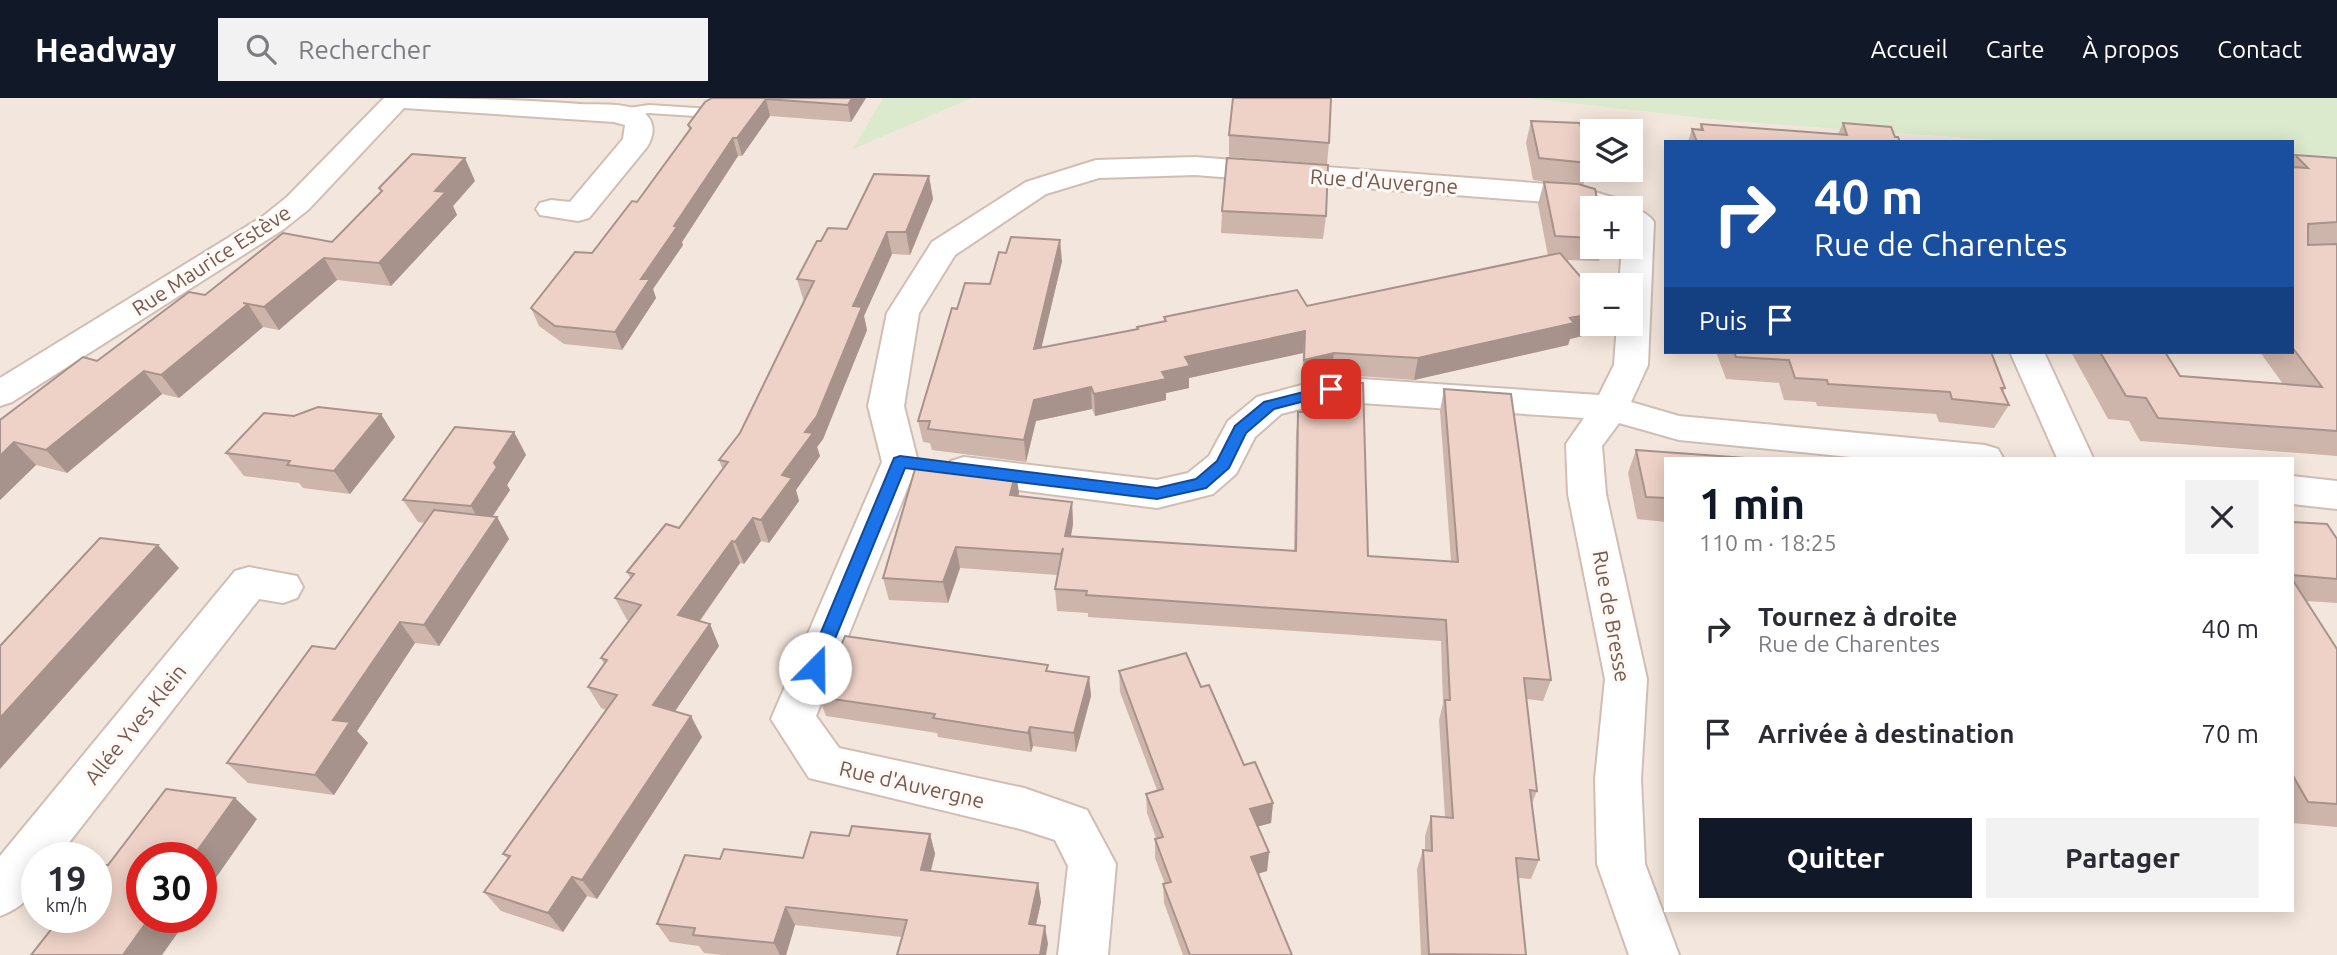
<!DOCTYPE html>
<html lang="fr">
<head>
<meta charset="utf-8">
<style>
  :root { --surface:#fff; --page:#f2f2f3; --text:#2b2b33; --muted:#7c7c81; --accent:#111827 }
  body { margin:0; font-family:Ubuntu,sans-serif; background:var(--page); color:var(--text); height:100vh; display:flex; flex-direction:column; font-size:26px; white-space:nowrap }
  * { box-sizing:border-box; margin:0 }
  p { font-size:23px; color:var(--muted) }
  .icon { flex:none; width:38px; height:38px; fill:none; stroke:currentColor; stroke-width:2; stroke-linecap:round; stroke-linejoin:round }
  .map { position:relative; flex:1; overflow:hidden }
  .panel { position:absolute; left:1664px; top:359px; width:630px; height:455px; display:flex; flex-direction:column; background:var(--surface); border-radius:0px; box-shadow:0 4px 18px #0003 }
  .panel>* { flex:none }
  .top-card { position:absolute; left:1664px; top:42px; width:630px; height:214px; border-radius:0px; box-shadow:0 4px 18px #0003; background:#1a4fa0; color:#fff; overflow:hidden }
  .fabs { position:absolute; left:1580px; top:21px; display:grid; gap:14px }
  .fabs a { display:grid; place-items:center; width:63px; height:63px; border-radius:0px; background:var(--surface); box-shadow:0 4px 18px #0003; font-size:35px }
  .speed { position:absolute; left:21px; top:744px; display:flex; gap:14px; font-size:35px; font-weight:700; text-align:center }
  .speed>* { display:grid; place-content:center; width:91px; height:91px; border-radius:50%; background:var(--surface); box-shadow:0 4px 18px #0003; line-height:1 }
  .speed small { font-size:18px; font-weight:400 }
  .speed .limit { border:10px solid #d22; background:#fff; color:#111 }
  .pin { position:absolute; display:grid; place-items:center; width:60px; height:60px; color:#fff; margin:-30px; border-radius:14px; box-shadow:0 4px 10px #0006 }
  .me { position:absolute; width:77px; margin:-38px; rotate:22deg; stroke-linejoin:round; filter:drop-shadow(0 0 5px #0008) }
  .turn { display:flex; align-items:center; gap:24px; height:147px; padding:0 35px; font-size:32px }
  .turn .icon { width:91px; height:91px; stroke-width:2.5 }
  .turn b { display:block; font-size:49px; line-height:60px }
  .then { display:flex; align-items:center; height:66px; padding:0 35px; background:#0003; gap:14px; font-size:26px }
  .round { display:grid; place-items:center; flex:none; width:74px; height:74px; border-radius:0px; background:var(--page) }
  .head { display:flex; align-items:center; justify-content:space-between; height:119px; padding:0 35px }
  h1 { font-size:42px; font-weight:600; line-height:52px; color:var(--accent) }
  .primary-button { display:flex; gap:14px; margin-top:auto; padding:14px 35px }
  .primary-button a { flex:1; height:80px; border-radius:0px; background:var(--accent); color:#fff; font-size:28px; font-weight:600; line-height:80px; text-align:center }
  .primary-button a+a { background:var(--page); color:var(--text) }
  ul { padding:0; list-style:none }
  li { display:flex; align-items:center; gap:21px; height:105px; padding:0 35px }
  li div { flex:1 }
  li b { display:block; font-size:26px }
  li em { font-style:normal }
  header { display:flex; align-items:center; gap:42px; box-sizing:border-box; height:98px; padding:0 35px; background:var(--accent); color:#fff }
  header strong { font-size:33px }
  nav { display:flex; gap:38px; margin-inline-start:auto; font-size:24px }
  .search { width:490px; height:63px; background:var(--page); display:flex; align-items:center; gap:18px; box-sizing:border-box; padding:0 24px; border-radius:0px; color:var(--muted); font-size:26px }
  .map>svg:first-child { display:block }
  .residential { fill:#f3e6dc; fill-rule:evenodd }
  .green { fill:#dbe9cc }
  .lines { fill:none; stroke-linecap:round; stroke-linejoin:round }
  .lane-casing { stroke:#d0beb5; stroke-width:4 }
  .street-casing { stroke:#d0beb5; stroke-width:4 }
  .lane { fill:#fff; fill-rule:evenodd }
  .street { fill:#fff; fill-rule:evenodd }
  .wall { fill:#ceb5ab }
  .shaded-wall { fill:#a7938b }
  .building { fill:#efd2c7; stroke:#a7938b; stroke-width:2 }
  .route { fill:#1a73e8; stroke:#114b97; stroke-width:2 }
  .labels { text-anchor:middle; dominant-baseline:central; stroke-width:6; stroke-linejoin:round; paint-order:stroke }
  .street-label { font-size:21px; fill:#765a51; stroke:#fef9f4 }
</style>
</head>
<body>
<header>
<strong>Headway</strong>
<div class="search"><svg class="icon" aria-label="search" viewBox="0 0 24 24"><circle cx="10" cy="10" r="6"/><path d="M15 15l6 6"/></svg>Rechercher</div>
<nav><a>Accueil</a><a>Carte</a><a>À propos</a><a>Contact</a></nav>
</header>
<div class="map">
<svg width="2337" height="857" viewBox="0 0 2337 857">
  <rect width="100%" height="100%" fill="#fcf4ed"/>
  <!-- residential -->
  <path class="residential" d="M0 0H883L854 50 972 0H1527L1727 23 2022 44H1666V254H2292L2337 66V857H0ZM1592 33H1631V72H1592ZM1592 110H1631V149H1592ZM1592 187H1631V226H1592ZM1666 360H2292V812H1666ZM37 760H96V819H37ZM142 760H201V819H142Z"/>
  <!-- green -->
  <g class="green">
    <polygon points="883,0 972,0 853,51"/>
    <polygon points="1527,0 2337,0 2337,66 2293,63 2292,44 2022,44 1727,23"/>
  </g>
  <g class="lines">
    <!-- lane casing -->
    <g class="lane-casing">
      <polygon id="lane" points="649,7 711,11 718,15 711,19 649,15 615,20 608,16 615,12"/>
    </g>
    <!-- street casing -->
    <g class="street-casing">
      <g id="street">
        <path d="M384 0C449 0 514 1 580 6 598 7 627 4 644 15 656 24 654 38 647 49L589 120 578 123 540 117 536 111 540 105 551 102 570 104 623 41 625 27 614 24 404 10 309 111 284 131 12 304 0 308V280L262 119 287 99Z"/>
        <path d="M1195 59 1574 88 1629 104C1635 113 1647 113 1654 124L1648 267 1631 304 1679 318 1985 347 1998 351 2003 360H1860L1679 342 1619 325 1602 348 1606 396 1647 581 1641 681 1645 766 1679 857H1629L1597 766 1595 681 1605 581 1568 396 1566 346 1584 320 1331 303 1281 316 1255 339 1236 376 1213 396 1157 410 964 385 951 381 946 372 951 363 964 359 1157 382 1188 375 1209 358 1228 323 1257 299 1331 279 1599 297 1614 267 1617 226H1631V187H1619L1622 149H1631V110L1592 112 1572 106 1195 77 1099 80 1046 96 955 157 919 215 904 308 918 364 816 618 839 650 1024 690 1087 712 1116 766 1108 857H1058L1068 768 1055 742 1024 732 809 680 771 621 882 364 868 308 887 215 932 144 1026 84 1096 62Z"/>
        <polygon points="2010,254 2044,254 2093,360 2057,360"/>
        <polygon points="2292,378 2337,383 2337,411 2292,406"/>
        <path d="M249 469 297 478 303 489 297 500 283 505 259 501 57 760H37C37 791 31 806 0 818V758L235 473Z"/>
      </g>
    </g>
    <!-- lane -->
    <use href="#lane" class="lane"/>
    <!-- street -->
    <use href="#street" class="street"/>
  </g>
  <!-- wall -->
  <g class="wall">
    <polygon points="712,0 866,0 851,24 770,18 742,58 738,58 682,144 683,147 653,191 656,200 622,252 564,246 539,228 531,210 592,155 637,104 689,32 688,27"/>
    <polygon points="1531,23 1589,65 1583,88 1592,110 1592,149 1603,149 1599,163 1565,162 1592,226 1606,226 1603,233 1570,241 1568,247 1414,282 1331,276 1302,284 1303,255 1251,266 1189,280 1189,290 1166,295 1166,302 1095,318 1092,311 1036,323 1026,364 932,352 930,345 923,344 918,323 957,211 990,186 1062,163 1041,250 1137,231 1137,229 1164,223 1164,219 1307,208 1548,158 1538,106 1544,84 1548,84 1533,82 1526,45"/>
    <polygon points="1843,25 1895,39 1900,44 1688,44 1692,31 1699,32 1701,26 1838,36"/>
    <polygon points="1229,37 1329,45 1327,66 1229,59"/>
    <polygon points="2295,57 2337,60 2337,358 2140,343 2129,323 2108,321 2071,254 2165,254 2180,278 2283,286 2260,254 2292,254 2292,60"/>
    <polygon points="929,78 933,101 910,157 892,156 864,218 867,232 823,341 817,349 820,358 796,392 799,403 769,445 761,443 744,466 740,465 700,523 719,548 675,613 702,639 597,801 587,798 563,834 501,813 484,794 508,761 503,756 606,612 601,610 588,589 604,566 601,560 629,523 627,522 615,500 631,481 627,474 679,430 723,372 719,362 740,335 804,204 797,181 821,143 847,131"/>
    <polygon points="475,83 453,108 457,117 391,188 337,182 279,232 263,229 179,300 162,296 67,375 36,367 0,402 0,322 205,197 332,144 382,93 379,90"/>
    <polygon points="1222,113 1326,118 1323,141 1221,135"/>
    <polygon points="1716,254 1991,254 2005,290 2003,294 2009,307 1994,330 1939,324 1936,316 1817,308 1816,304 1784,302 1779,285 1726,281"/>
    <polygon points="1304,291 1368,458 1451,463 1440,313 1444,291 1551,582 1543,603 1527,601 1537,693 1532,705 1539,762 1531,781 1518,780 1526,857 1421,857 1417,771 1423,752 1425,752 1425,738 1431,718 1445,719 1439,622 1443,606 1441,543 1088,519 1088,515 1057,513 1055,491 1057,477 960,470 948,505 889,502 883,480 1019,395 1018,398 1072,404 1073,426 1071,438 1294,453 1296,336 1298,314 1301,314"/>
    <polygon points="381,316 395,339 350,396 303,390 299,385 244,378 226,355 294,318"/>
    <polygon points="514,334 526,357 507,387 510,392 493,418 497,419 509,441 439,548 415,545 357,633 368,645 334,697 248,685 227,665 335,551 425,425 418,424 403,402"/>
    <polygon points="1636,352 1666,360 1666,424 1637,421 1628,375"/>
    <polygon points="2292,424 2337,441 2337,505 2306,503 2337,551 2337,729 2292,725"/>
    <polygon points="1049,573 1089,579 1091,598 1076,654 1033,648 1031,654 938,639 937,635 826,618 819,599"/>
    <polygon points="1119,573 1201,589 1244,667 1273,705 1271,725 1258,728 1269,754 1267,773 1258,776 1292,857 1183,857 1164,805 1163,786 1165,786 1155,760 1155,741 1156,740 1147,715 1146,696 1157,692 1120,594"/>
    <polygon points="930,736 935,756 931,773 1038,785 1041,804 1036,827 1048,846 902,839 795,827 786,857 722,857 704,855 699,848 670,844 657,826 720,761 803,760 849,738"/>
  </g>
  <!-- shaded-wall -->
  <g class="shaded-wall">
    <polygon points="852,0 866,0 851,24 848,7"/>
    <polygon points="766,1 770,18 742,58 737,40"/>
    <polygon points="733,40 738,58 682,144 683,147 653,191 656,200 622,252 615,234 641,181 674,128"/>
    <polygon points="465,60 475,83 453,108 457,117 391,188 379,165 435,93"/>
    <polygon points="929,78 933,101 910,157 906,134"/>
    <polygon points="887,134 892,156 864,218 867,232 823,341 817,349 820,358 796,392 799,403 769,445 761,422 805,334 853,208"/>
    <polygon points="1060,142 1062,163 1036,273 1034,251"/>
    <polygon points="324,160 337,182 279,232 264,209"/>
    <polygon points="248,206 263,229 179,300 161,277"/>
    <polygon points="1592,216 1592,226 1606,226 1603,233 1570,241 1568,247 1414,282 1418,260"/>
    <polygon points="1305,233 1303,255 1189,280 1189,290 1166,295 1166,302 1095,318 1094,296 1162,274 1185,259"/>
    <polygon points="1334,255 1331,276 1302,284 1304,262"/>
    <polygon points="144,273 162,296 67,375 46,352"/>
    <polygon points="1091,289 1092,311 1036,323 1026,364 1024,342 1034,302"/>
    <polygon points="381,316 395,339 350,396 334,373"/>
    <polygon points="514,334 526,357 507,387 510,392 484,431 471,408 494,365"/>
    <polygon points="14,344 36,367 0,402 0,358"/>
    <polygon points="1016,373 1019,395 1013,419 1010,397"/>
    <polygon points="1072,404 1073,426 1067,460 1065,438"/>
    <polygon points="497,419 509,441 439,548 424,527"/>
    <polygon points="753,420 761,443 744,466 735,444"/>
    <polygon points="732,443 740,465 688,539 678,517"/>
    <polygon points="158,447 179,470 0,671 0,620"/>
    <polygon points="956,449 960,470 948,505 943,484"/>
    <polygon points="400,524 415,545 357,633 368,645 334,697 315,677 333,622"/>
    <polygon points="710,526 719,548 665,628 653,607"/>
    <polygon points="1089,579 1091,598 1076,654 1074,635"/>
    <polygon points="691,618 702,639 597,801 582,782"/>
    <polygon points="1030,629 1033,648 1031,654 1028,635"/>
    <polygon points="235,700 257,721 201,801 201,760 192,760"/>
    <polygon points="1273,705 1271,725 1249,731 1250,711"/>
    <polygon points="930,736 935,756 926,791 921,772"/>
    <polygon points="1269,754 1267,773 1249,778 1251,759"/>
    <polygon points="572,779 587,798 563,834 548,815"/>
    <polygon points="1038,785 1041,804 1032,844 1029,826"/>
    <polygon points="786,809 795,827 786,857 780,857 774,845"/>
    <polygon points="150,819 189,819 162,857 123,857"/>
    <polygon points="1045,828 1048,846 1046,857 1040,857"/>
  </g>
  <!-- building -->
  <g class="building">
    <polygon points="712,0 852,0 848,7 766,1 737,40 733,40 674,128 677,129 641,181 650,181 615,234 555,228 531,210 575,154 592,155 632,103 637,104 691,30 688,27 705,4"/>
    <polygon points="1233,0 1331,0 1329,45 1229,37"/>
    <polygon points="1531,23 1580,25 1589,65 1539,60"/>
    <polygon points="1843,25 1891,29 1895,39 1898,39 1900,44 1697,44 1692,31 1703,32 1701,26 1847,37"/>
    <polygon points="412,56 465,60 435,93 446,94 379,165 324,160 264,209 243,205 248,206 161,277 144,273 46,352 14,344 0,358 0,322 83,259 97,263 189,194 205,197 283,135 332,144 382,93 379,90"/>
    <polygon points="2295,57 2337,60 2337,124 2308,126 2308,147 2337,146 2337,333 2158,320 2146,300 2126,298 2100,254 2165,254 2180,278 2322,289 2292,249 2292,69 2308,70"/>
    <polygon points="1227,60 1328,67 1326,118 1222,113"/>
    <polygon points="874,76 929,78 906,134 887,134 853,208 862,209 817,318 805,334 813,335 782,377 792,380 761,422 753,420 735,444 732,443 678,517 710,526 653,607 691,618 582,782 572,779 548,815 484,794 510,758 503,756 617,597 588,589 607,562 601,560 641,507 615,500 634,476 627,474 666,426 679,430 728,364 719,362 740,335 814,183 797,181 817,143 821,143 828,130 847,131"/>
    <polygon points="1544,84 1578,86 1595,91 1599,110 1592,110 1592,140 1555,138"/>
    <polygon points="1011,139 1060,142 1034,251 1138,231 1137,229 1166,223 1164,219 1297,192 1307,208 1560,155 1592,192 1592,216 1570,220 1574,225 1418,260 1334,255 1304,262 1305,233 1185,259 1190,268 1162,274 1166,281 1094,296 1091,289 1034,302 1024,342 928,331 930,323 918,323 952,210 957,211 965,185 990,186 999,154 1006,155"/>
    <polygon points="1734,254 1991,254 2005,290 2001,290 2009,307 1952,301 1950,294 1828,286 1827,282 1795,280 1789,262 1736,259"/>
    <polygon points="1334,284 1363,285 1368,458 1458,464 1444,291 1511,296 1551,582 1524,580 1537,693 1530,692 1539,762 1516,760 1526,857 1429,856 1423,752 1432,753 1431,718 1453,720 1445,602 1450,602 1446,522 1086,497 1087,493 1055,491 1063,450 1061,456 956,449 943,484 883,480 918,361 1016,373 1010,397 1072,404 1065,438 1296,453 1298,314 1303,314 1304,291"/>
    <polygon points="318,309 381,316 334,373 287,367 290,363 226,355 264,315 294,318"/>
    <polygon points="455,329 514,334 494,365 497,369 471,408 403,402"/>
    <polygon points="1636,352 1746,360 1666,360 1666,400 1646,399"/>
    <polygon points="434,412 497,419 424,527 400,524 333,622 350,624 315,677 227,665 312,548 335,551"/>
    <polygon points="2292,424 2327,426 2337,441 2337,481 2292,477"/>
    <polygon points="100,440 158,447 0,620 0,548"/>
    <polygon points="2292,481 2337,551 2337,706 2308,704 2292,676"/>
    <polygon points="845,538 1048,567 1046,573 1089,579 1074,635 1030,629 1028,635 933,620 935,616 819,599"/>
    <polygon points="1186,555 1201,589 1209,587 1244,667 1255,664 1273,705 1250,711 1269,754 1251,759 1292,857 1190,857 1163,786 1171,784 1155,741 1163,739 1146,696 1163,691 1119,573"/>
    <polygon points="166,691 235,700 192,760 142,760 142,819 150,819 123,857 31,857 61,819 96,819 96,776 104,767 108,767"/>
    <polygon points="852,728 930,736 921,772 1038,785 1029,826 1045,828 1040,857 897,857 907,822 786,809 774,845 693,837 695,830 657,826 685,757 720,761 724,751 803,760 811,734 849,738"/>
  </g>
  <!-- route -->
  <polygon class="route" points="1331,287 1336,288 1338,291 1336,295 1274,311 1246,335 1229,370 1206,390 1157,401 905,370 823,570 821,575 808,575 806,570 894,360 900,358 1157,390 1196,381 1217,363 1235,328 1264,304"/>
  <g class="labels">
    <!-- street labels -->
    <g class="street-label">
      <text transform="translate(1384 83) rotate(4)">Rue d'Auvergne</text>
      <text transform="translate(211 162) rotate(-33)">Rue Maurice Estève</text>
      <text transform="translate(1612 518) rotate(80)">Rue de Bresse</text>
      <text transform="translate(135 626) rotate(-51)">Allée Yves Klein</text>
      <text transform="translate(912 686) rotate(13)">Rue d'Auvergne</text>
    </g>
  </g>
</svg>
<div class="fabs">
<a><svg class="icon" aria-label="layers" viewBox="0 0 24 24"><path d="M12 4l9 5-9 5-9-5zM3 14l9 5 9-5"/></svg></a>
<a>+</a>
<a>−</a>
</div>
<div class="speed"><div>19<small>km/h</small></div><div class="limit">30</div></div>
<div class="pin" style="left:1331px;top:291px;background:#d93025"><svg class="icon" aria-label="arrive" viewBox="0 0 24 24"><path d="M6 21V4h12l-3 4 3 4H6"/></svg></div>
<svg class="me" style="left:815px;top:570px" viewBox="-20 -20 40 40"><circle r="19" fill="#fff"/><path d="M0-13L10 11 0 6-10 11z" fill="#1a73e8"/></svg>
<div class="top-card">
<div class="turn"><svg class="icon" aria-label="right" viewBox="0 0 24 24"><path d="M7 20v-9h11M14 6l5 5-5 5"/></svg><div><b>40 m</b>Rue de Charentes</div></div>
<div class="then">Puis<svg class="icon" aria-label="arrive" viewBox="0 0 24 24"><path d="M6 21V4h12l-3 4 3 4H6"/></svg></div>
</div>
<section class="panel">
<div class="head"><div><h1>1 min</h1><p>110 m · 18:25</p></div><a class="round"><svg class="icon" aria-label="close" viewBox="0 0 24 24"><path d="M6 6l12 12M18 6L6 18"/></svg></a></div>
<ul>
<li><svg class="icon" aria-label="right" viewBox="0 0 24 24"><path d="M7 20v-9h11M14 6l5 5-5 5"/></svg><div><b>Tournez à droite</b><p>Rue de Charentes</p></div><em>40 m</em></li>
<li><svg class="icon" aria-label="arrive" viewBox="0 0 24 24"><path d="M6 21V4h12l-3 4 3 4H6"/></svg><div><b>Arrivée à destination</b></div><em>70 m</em></li>
</ul>
<div class="primary-button"><a>Quitter</a><a>Partager</a></div>
</section>
</div>
</body>
</html>
